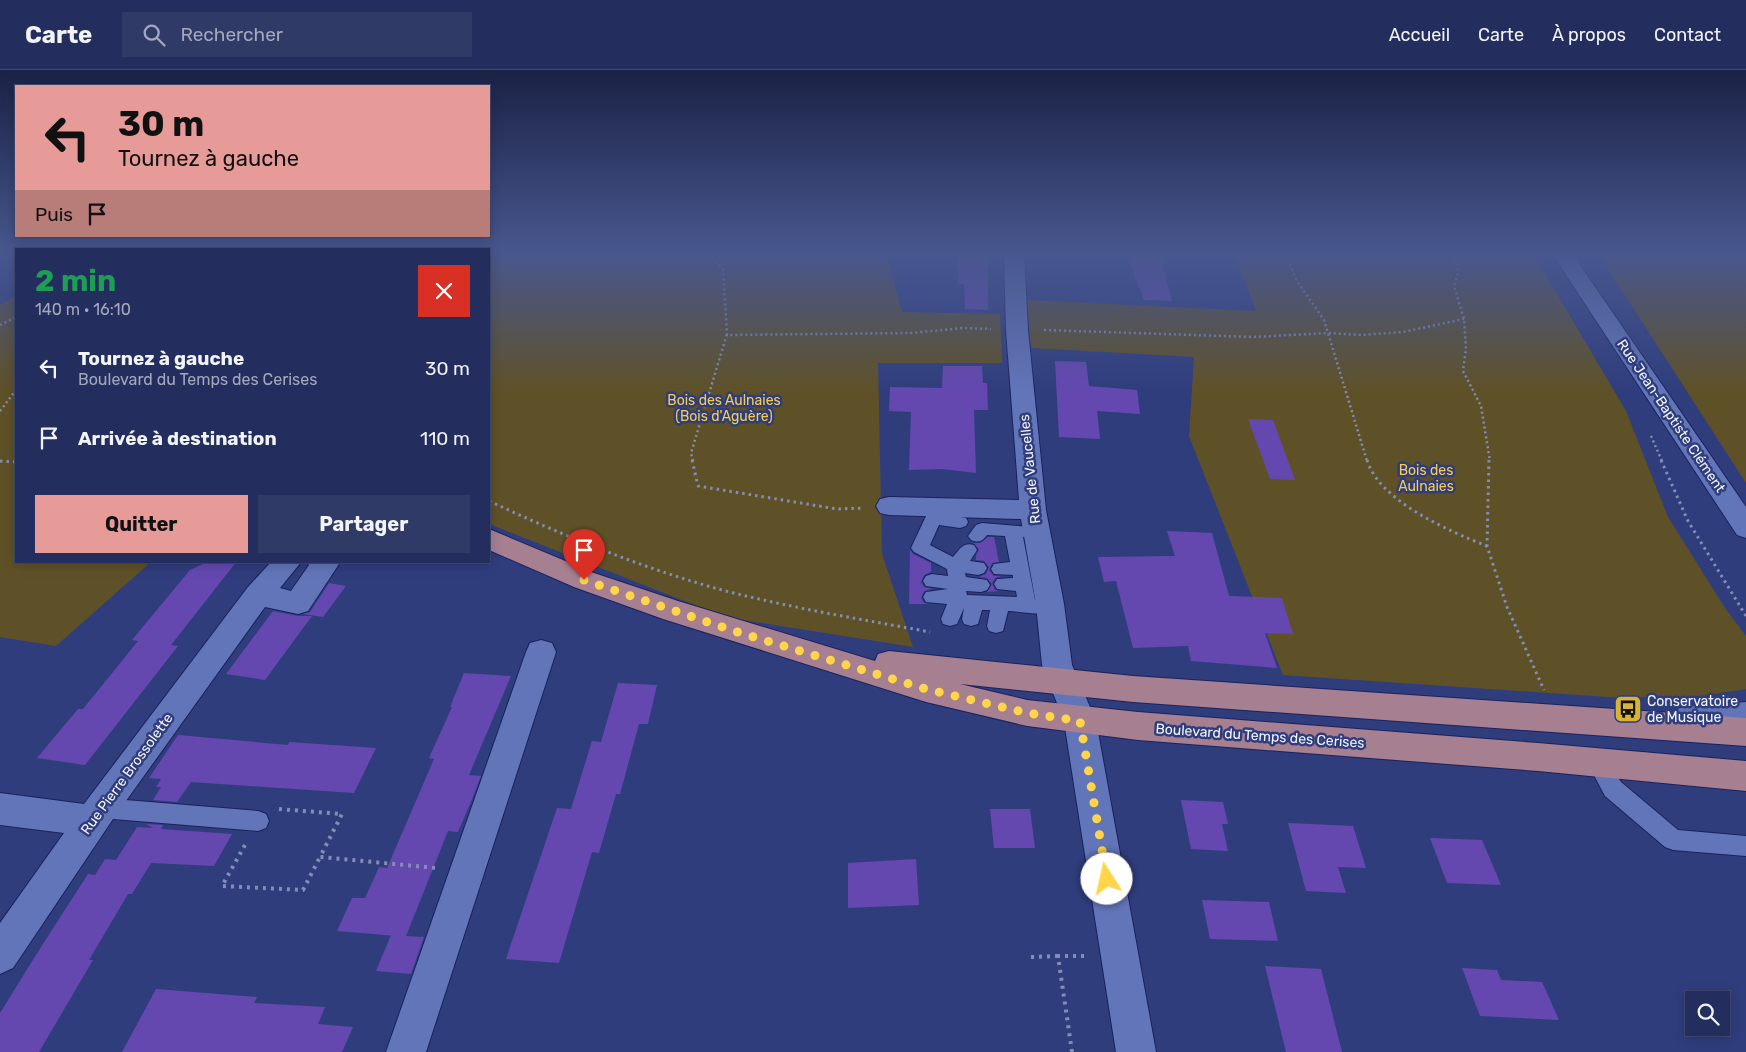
<!DOCTYPE html>
<html lang="fr">
<head>
<meta charset="utf-8">
<style>
  :root { --surface:#242e5e; --page:#303a67; --text:#f1f3f6; --muted:#a3a8bc; --line:#414a73; --accent:#e69b98 }
  body { margin:0; font-family:Rubik,sans-serif; background:var(--page); color:var(--text); height:100vh; display:flex; flex-direction:column; font-size:19px; white-space:nowrap }
  * { box-sizing:border-box; margin:0 }
  p { font-size:16px; color:var(--muted) }
  .icon { flex:none; width:28px; height:28px; fill:none; stroke:currentColor; stroke-width:2; stroke-linecap:round; stroke-linejoin:round }
  .map { position:relative; flex:1; overflow:hidden }
  .panel { position:absolute; left:15px; top:178px; width:475px; height:315px; display:flex; flex-direction:column; background:var(--surface); border-radius:0px; box-shadow:0 2px 12px #0003,0 0 0 1px var(--line) }
  .panel>* { flex:none }
  .guide { position:absolute; left:15px; top:15px; width:475px; height:152px; border-radius:0px; box-shadow:0 2px 12px #0003,0 0 0 1px var(--line); background:#e69b98; color:#111; overflow:hidden }
  .controls { position:absolute; left:1685px; top:921px; display:grid; gap:10px }
  .controls a { display:grid; place-items:center; width:45px; height:45px; border-radius:0px; background:var(--surface); box-shadow:0 2px 12px #0003,0 0 0 1px var(--line); font-size:25px }
  .pin { position:absolute; display:grid; place-items:center; width:42px; height:42px; color:#fff; margin:-51px -21px; border-radius:50% 50% 50% 0; rotate:-45deg; box-shadow:0 0 5px #0007 }
  .pin .icon { rotate:45deg }
  .me { position:absolute; width:55px; margin:-28px; rotate:350deg; stroke-linejoin:round; filter:drop-shadow(0 0 4px #0008) }
  .turn { display:flex; align-items:center; gap:18px; height:105px; padding:0 20px; font-size:22px }
  .turn .icon { width:65px; height:65px; stroke-width:2.5 }
  .turn b { display:block; font-size:35px; line-height:42px }
  .then { display:flex; align-items:center; height:48px; padding:0 20px; background:#0003; gap:10px; font-size:19px }
  .round { display:grid; place-items:center; flex:none; width:52px; height:52px; border-radius:0px; background:var(--page) }
  .overview { display:flex; align-items:center; justify-content:space-between; height:85px; padding:0 20px }
  h1 { font-size:30px; font-weight:700; line-height:38px; color:#1e9e55 }
  .cta { display:flex; gap:10px; margin-top:auto; padding:10px 20px }
  .cta a { flex:1; height:58px; border-radius:0px; background:var(--accent); color:#111; font-size:20px; font-weight:700; line-height:58px; text-align:center }
  .cta a+a { background:var(--page); color:var(--text) }
  ul { padding:0; list-style:none }
  li { display:flex; align-items:center; gap:15px; height:70px; padding:0 20px }
  li div { flex:1 }
  li b { display:block; font-size:19px }
  li em { font-style:normal }
  header { display:flex; align-items:center; gap:30px; box-sizing:border-box; height:70px; padding:0 25px; background:var(--surface); border-bottom:1px solid var(--line) }
  header strong { font-size:24px }
  nav { display:flex; gap:28px; margin-inline-start:auto; font-size:18px }
  .search { width:350px; height:45px; background:var(--page); display:flex; align-items:center; gap:12px; box-sizing:border-box; padding:0 18px; border-radius:0px; color:var(--muted); font-size:19px }
  .map>svg:first-child { display:block }
  .green { fill:#5f5127 }
  .building { fill:#6448b0 }
  .lines { fill:none; stroke-linecap:round; stroke-linejoin:round }
  .lane-casing { stroke:#19225e; stroke-width:2 }
  .street-casing { stroke:#19225e; stroke-width:2 }
  .primary-casing { stroke:#19225e; stroke-width:2 }
  .path-far2 { stroke:#848db4; stroke-width:2.5; stroke-dasharray:2 3; stroke-linecap:butt }
  .path-far1 { stroke:#848db4; stroke-width:3; stroke-dasharray:2.5 4; stroke-linecap:butt }
  .path { stroke:#848db4; stroke-width:4; stroke-dasharray:3 5; stroke-linecap:butt }
  .lane { fill:#6375b9; fill-rule:evenodd }
  .street { fill:#6375b9; fill-rule:evenodd }
  .primary { fill:#a67f91; fill-rule:evenodd }
  .route { stroke:#ffd54a; stroke-width:9; stroke-dasharray:0 16.2 }
  .labels { text-anchor:middle; dominant-baseline:central; stroke-width:5; stroke-linejoin:round; paint-order:stroke }
  .park-label { font-size:14px; fill:#f6ce4b; stroke:#303d7d }
  .street-label { font-size:14px; fill:#f1f4fc; stroke:#303d7d }
  .poi-label { font-size:14px; fill:#f1f4fc; stroke:#303d7d; text-anchor:start }
</style>
</head>
<body>
<header>
<strong>Carte</strong>
<div class="search"><svg class="icon" aria-label="search" viewBox="0 0 24 24"><circle cx="10" cy="10" r="6"/><path d="M15 15l6 6"/></svg>Rechercher</div>
<nav><a>Accueil</a><a>Carte</a><a>À propos</a><a>Contact</a></nav>
</header>
<div class="map">
<svg width="1746" height="982" viewBox="0 0 1746 982">
  <rect width="100%" height="100%" fill="#303d7d"/>
  <!-- green -->
  <g class="green">
    <polygon points="489,185 887,185 902,242 1000,244 1002,293 878,293 882,484 913,577 725,547 489,454"/>
    <polygon points="1235,185 1534,185 1626,341 1668,447 1725,538 1746,566 1746,619 1701,626 1623,628 1283,605 1189,366 1194,287 1031,278 1026,230 1256,241"/>
    <polygon points="1599,185 1746,185 1746,413"/>
    <polygon points="16,226 16,491 152,491 56,576 0,567 0,235"/>
  </g>
  <!-- building -->
  <g class="building">
    <polygon points="958,185 988,185 988,240 965,239 964,214 958,214"/>
    <polygon points="1127,185 1160,185 1172,231 1144,230"/>
    <polygon points="1055,291 1086,292 1089,316 1137,320 1140,344 1097,341 1100,369 1059,367"/>
    <polygon points="943,296 982,296 983,313 987,313 988,340 974,340 976,403 942,399 909,400 911,342 889,341 890,317 942,318"/>
    <polygon points="1248,349 1273,350 1295,410 1270,409"/>
    <polygon points="1167,461 1212,463 1229,526 1282,528 1293,564 1265,563 1277,598 1191,591 1188,576 1133,578 1116,511 1104,512 1098,487 1175,486"/>
    <polygon points="988,467 994,467 999,492 992,493 989,500 994,506 1001,506 995,508 992,513 995,520 1000,521 987,522 992,514 987,508 979,507 986,504 989,497 984,491 976,490 976,486 979,479 973,473 980,473"/>
    <polygon points="910,480 913,484 931,493 931,502 924,505 921,512 924,517 932,519 924,521 921,528 924,533 931,534 909,534"/>
    <polygon points="209,491 237,491 171,575 178,576 85,695 37,688 78,639 83,639 113,602 138,571 132,570 190,500"/>
    <polygon points="329,513 346,516 323,547 303,544 310,542"/>
    <polygon points="273,541 298,546 312,546 265,610 226,604"/>
    <polygon points="464,603 511,606 469,705 481,706 470,734 458,762 448,761 406,866 424,867 411,904 376,901 391,865 397,866 337,861 352,828 365,828 379,797 387,798 434,689 429,688 452,637 450,637"/>
    <polygon points="618,613 657,615 648,654 639,654 620,724 616,724 599,783 592,782 559,893 506,889 557,738 571,739 592,671 601,672"/>
    <polygon points="178,665 288,675 289,672 376,678 354,723 191,712 177,732 153,730 161,717 156,717 161,709 149,708"/>
    <polygon points="1181,730 1223,732 1228,754 1222,754 1228,781 1191,779"/>
    <polygon points="990,739 1030,739 1035,778 994,778"/>
    <polygon points="1288,753 1353,756 1366,798 1338,797 1346,823 1306,821"/>
    <polygon points="146,754 163,755 161,759 232,764 214,796 151,793 132,824 128,824 89,890 93,890 39,982 0,982 0,943 41,877 88,804 95,805 105,789 116,790 137,757 153,758"/>
    <polygon points="1430,768 1482,770 1501,815 1447,813"/>
    <polygon points="916,789 919,835 848,838 848,793"/>
    <polygon points="1202,830 1269,832 1278,871 1210,869"/>
    <polygon points="1265,896 1321,899 1342,982 1286,982"/>
    <polygon points="1462,898 1497,900 1501,910 1542,912 1559,950 1480,946"/>
    <polygon points="156,919 257,927 254,933 325,937 318,954 353,957 342,982 122,982"/>
  </g>
  <g class="lines">
    <!-- lane casing -->
    <g class="lane-casing">
      <g id="lane">
        <path d="M933 442 966 448 968 452 966 456 960 458 939 455 930 475 953 487C960 479 963 472 974 475L977 480 970 491 984 493 987 498 984 503 978 505 965 503 966 507 987 510 990 515 987 520 981 522 966 521 967 525 1017 527 1016 521 997 519 994 514 997 509 1013 508V505L994 504 991 499 994 494 1010 492 1005 466 987 465C982 472 978 473 971 470L968 466 976 455 982 453 1030 457 1033 461 1030 465 1023 467 1035 530 1042 533 1045 538 1042 543C1035 545 1018 541 1008 541L1003 561 996 563 989 561 987 556 990 540H982L978 554 971 556 964 554 962 549 964 538 957 554 950 556 943 554 941 549 947 534 926 532 923 527 926 522 948 519 926 516 923 511 926 506 932 504 948 506 947 499 914 482 911 478 927 444Z"/>
        <polygon points="1597,683 1604,686 1621,712 1678,760 1746,766 1746,786 1673,780 1665,777 1605,726 1587,692 1590,686"/>
        <polygon points="101,728 258,741 266,744 269,751 266,758 258,761 101,748 93,745 90,738 93,731"/>
      </g>
    </g>
    <!-- street casing -->
    <g class="street-casing">
      <g id="street">
        <polygon points="1004,185 1024,185 1028,260 1046,440 1064,534 1072,595 1096,651 1156,982 1116,982 1064,651 1042,595 1036,534 1021,449 889,445 880,443 876,436 880,429 889,427 1019,430 1006,260"/>
        <polygon points="1553,185 1573,185 1746,437 1746,468 1737,465"/>
        <polygon points="272,491 302,491 280,518 291,521 309,495 307,491 337,491 339,494 308,541 298,544 265,537 113,749 13,898 0,904 0,853 64,763 0,755 0,723 84,734 248,517"/>
        <polygon points="541,570 552,573 556,582 426,982 386,982 526,582 530,573"/>
        <polygon points="1746,632 1746,658 1688,662 1677,659 1672,649 1677,639 1688,636"/>
      </g>
    </g>
    <!-- primary casing -->
    <g class="primary-casing">
      <polygon id="primary" points="489,459 594,503 678,531 875,591 878,584 889,581 1133,606 1746,648 1746,676 1133,632 960,614 1027,630 1138,642 1538,673 1746,691 1746,721 1538,701 1138,670 1027,656 926,632 663,549 574,517 489,480"/>
    </g>
    <!-- path-far2 -->
    <g class="path-far2">
      <polyline points="708,185 723,199 727,265 911,263 962,258 991,259"/>
      <polyline points="1286,185 1297,211 1324,250 1367,391"/>
      <polyline points="1452,185 1458,196 1458,203 1454,216 1464,249 1466,279 1463,301 1481,336 1490,391"/>
      <polyline points="0,255 16,247"/>
      <polyline points="1044,260 1253,267 1328,263 1361,265 1403,262 1464,249"/>
      <polyline points="0,341 16,320"/>
      <polyline points="1651,366 1662,391"/>
      <polyline points="693,391 691,383 727,264"/>
    </g>
    <!-- path-far1 -->
    <g class="path-far1">
      <polyline points="692,390 698,416 837,439 864,438"/>
      <path d="M1367 390C1379 431 1449 461 1487 476"/>
      <polyline points="1489,390 1487,476 1507,537 1544,620"/>
      <polyline points="1661,390 1688,451 1746,546"/>
      <polyline points="0,391 16,392"/>
      <path d="M489 431C564 466 642 498 722 520 791 538 860 549 930 562"/>
    </g>
    <!-- path -->
    <g class="path">
      <polyline points="279,739 342,744 320,787 436,798"/>
      <polyline points="245,775 222,816 303,820 320,787"/>
      <polyline points="1031,887 1058,886"/>
      <polyline points="1072,982 1058,886 1087,886"/>
    </g>
    <!-- lane -->
    <use href="#lane" class="lane"/>
    <!-- street -->
    <use href="#street" class="street"/>
    <!-- primary -->
    <use href="#primary" class="primary"/>
  </g>
  <!-- sky -->
  <linearGradient id="sky" x2="0" y2="1"><stop stop-color="#1a2245"/><stop offset="0.57" stop-color="#48578f"/><stop offset="1" stop-color="#48578f" stop-opacity="0"/></linearGradient>
  <rect width="1746" height="322" fill="url(#sky)"/>
  <g class="lines">
    <!-- route -->
    <polyline class="route" points="584,510 734,561 926,619 1027,643 1080,651 1107,809"/>
  </g>
  <!-- icons -->
  <defs>
    <g id="bus-square" transform="scale(1.4375)"><rect x="-9" y="-9" width="18" height="18" rx="4" fill="#d9b334" stroke="#303d7d"/><path d="M-5-6H5V4H4V6H2V4H-2V6H-4V4H-5ZM-3.5-4V0h7V-4ZM-3.5 1.2v1.5H-2V1.2ZM2 1.2v1.5H3.5V1.2Z" fill="#111"/></g>
  </defs>
  <g fill-rule="evenodd">
    <use href="#bus-square" x="1628" y="639"/>
  </g>
  <g class="labels">
    <!-- park labels -->
    <g class="park-label">
      <text x="724" y="330">Bois des Aulnaies<tspan x="724" dy="16">(Bois d'Aguère)</tspan></text>
      <text x="1426" y="400">Bois des<tspan x="1426" dy="16">Aulnaies</tspan></text>
    </g>
    <!-- street labels -->
    <g class="street-label">
      <text transform="translate(1671 346) rotate(56)">Rue Jean-Baptiste Clément</text>
      <text transform="translate(1030 399) rotate(-96)">Rue de Vaucelles</text>
      <text transform="translate(1260 666) rotate(4)">Boulevard du Temps des Cerises</text>
      <text transform="translate(127 704) rotate(-54)">Rue Pierre Brossolette</text>
    </g>
    <!-- poi labels -->
    <g class="poi-label">
      <text x="1647" y="631">Conservatoire<tspan x="1647" dy="16">de Musique</tspan></text>
    </g>
  </g>
</svg>
<div class="controls">
<a><svg class="icon" aria-label="search" viewBox="0 0 24 24"><circle cx="10" cy="10" r="6"/><path d="M15 15l6 6"/></svg></a>
</div>
<div class="pin" style="left:584px;top:510px;background:#d93025"><svg class="icon" aria-label="arrive" viewBox="0 0 24 24"><path d="M6 21V4h12l-3 4 3 4H6"/></svg></div>
<svg class="me" style="left:1107px;top:809px" viewBox="-20 -20 40 40"><circle r="19" fill="#fff"/><path d="M0-13L10 11 0 6-10 11z" fill="#ffd54a"/></svg>
<div class="guide">
<div class="turn"><svg class="icon" aria-label="left" viewBox="0 0 24 24"><path d="M17 20v-9H6M10 6l-5 5 5 5"/></svg><div><b>30 m</b>Tournez à gauche</div></div>
<div class="then">Puis<svg class="icon" aria-label="arrive" viewBox="0 0 24 24"><path d="M6 21V4h12l-3 4 3 4H6"/></svg></div>
</div>
<section class="panel">
<div class="overview"><div><h1>2 min</h1><p>140 m · 16:10</p></div><a class="round" style="background:#d93025;color:#fff"><svg class="icon" aria-label="close" viewBox="0 0 24 24"><path d="M6 6l12 12M18 6L6 18"/></svg></a></div>
<ul>
<li><svg class="icon" aria-label="left" viewBox="0 0 24 24"><path d="M17 20v-9H6M10 6l-5 5 5 5"/></svg><div><b>Tournez à gauche</b><p>Boulevard du Temps des Cerises</p></div><em>30 m</em></li>
<li><svg class="icon" aria-label="arrive" viewBox="0 0 24 24"><path d="M6 21V4h12l-3 4 3 4H6"/></svg><div><b>Arrivée à destination</b></div><em>110 m</em></li>
</ul>
<div class="cta"><a>Quitter</a><a>Partager</a></div>
</section>
</div>
</body>
</html>
